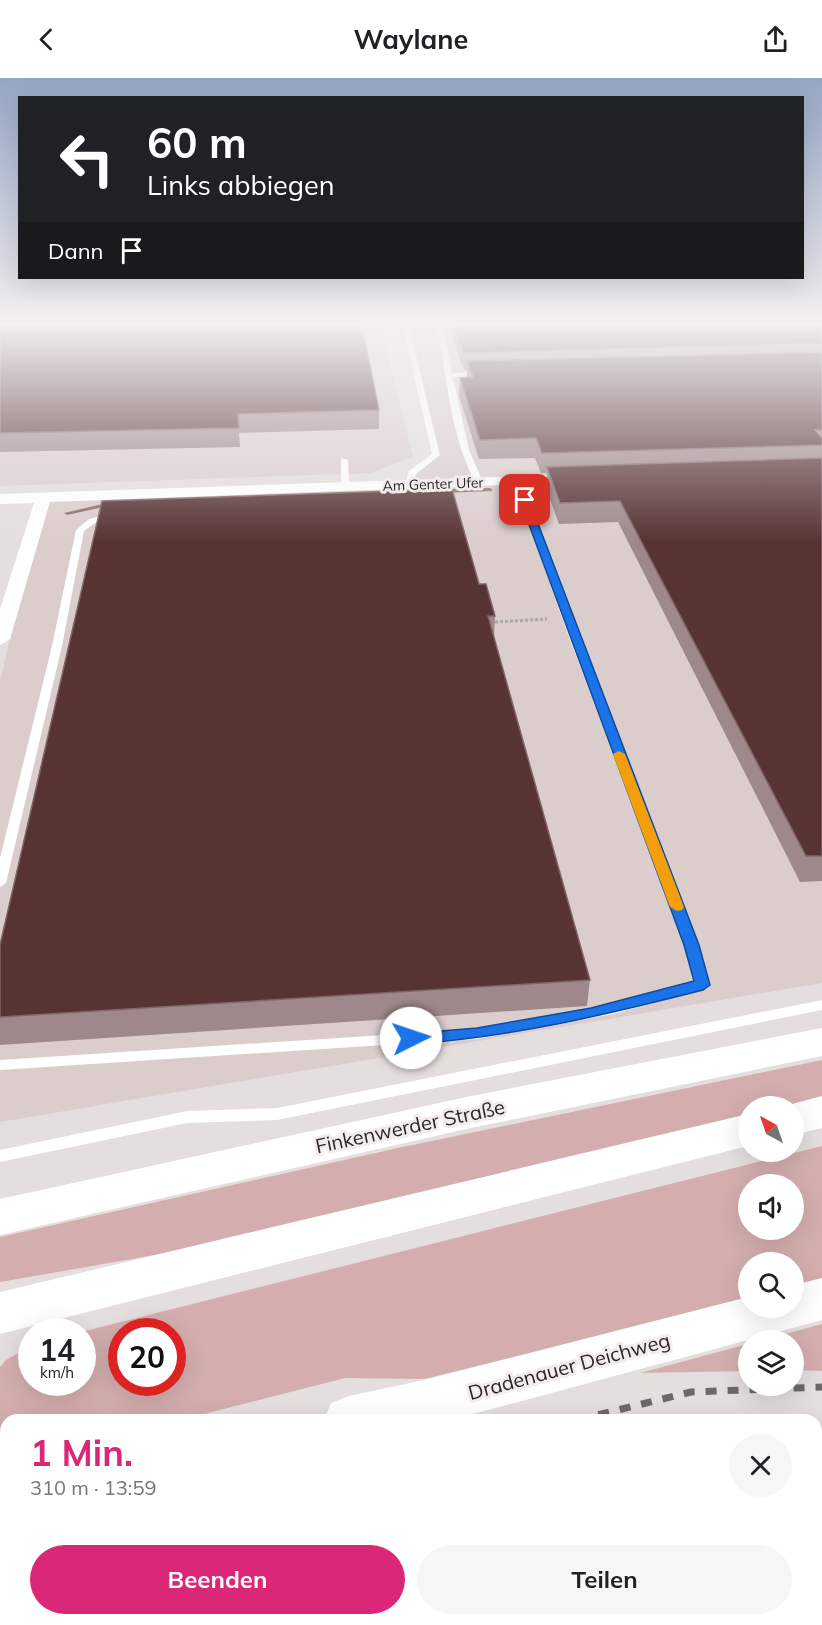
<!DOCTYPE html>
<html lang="de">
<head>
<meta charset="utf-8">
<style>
  :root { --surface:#fff; --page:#f6f6f6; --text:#202124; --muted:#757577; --accent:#db2777 }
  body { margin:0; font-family:Mulish,sans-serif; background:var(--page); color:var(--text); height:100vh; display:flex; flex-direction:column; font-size:22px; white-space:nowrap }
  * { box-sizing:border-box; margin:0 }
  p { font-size:20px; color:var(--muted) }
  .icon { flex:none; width:33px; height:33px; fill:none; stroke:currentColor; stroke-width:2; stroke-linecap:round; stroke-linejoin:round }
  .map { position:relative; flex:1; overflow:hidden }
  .details { position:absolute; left:0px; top:1336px; width:822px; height:212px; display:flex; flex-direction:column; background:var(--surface); border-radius:18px 18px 0 0; box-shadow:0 6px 24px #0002 }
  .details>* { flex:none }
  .banner { position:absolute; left:18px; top:18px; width:786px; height:183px; border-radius:0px; box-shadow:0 6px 24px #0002; background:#202124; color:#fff; overflow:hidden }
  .needle { width:39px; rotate:320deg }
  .tools { position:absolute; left:738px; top:1018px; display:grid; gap:12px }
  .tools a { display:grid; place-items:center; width:66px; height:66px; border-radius:50%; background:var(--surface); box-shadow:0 6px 24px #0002; font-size:30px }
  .speed { position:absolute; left:18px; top:1240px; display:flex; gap:12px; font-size:30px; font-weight:700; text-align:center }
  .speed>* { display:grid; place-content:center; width:78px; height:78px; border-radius:50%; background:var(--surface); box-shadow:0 6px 24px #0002; line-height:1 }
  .speed small { font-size:15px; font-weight:400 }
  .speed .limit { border:9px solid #d22; background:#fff; color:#111 }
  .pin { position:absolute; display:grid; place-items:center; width:51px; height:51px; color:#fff; margin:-26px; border-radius:12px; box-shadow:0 3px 9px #0006 }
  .me { position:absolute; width:66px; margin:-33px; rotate:86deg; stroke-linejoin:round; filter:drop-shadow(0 0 4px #0008) }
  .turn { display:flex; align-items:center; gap:21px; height:126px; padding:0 30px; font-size:27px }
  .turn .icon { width:78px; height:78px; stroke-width:2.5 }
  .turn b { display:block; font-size:42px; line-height:51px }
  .then { display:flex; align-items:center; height:57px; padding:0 30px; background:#0003; gap:12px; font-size:22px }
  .round { display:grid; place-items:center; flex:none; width:63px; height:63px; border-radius:32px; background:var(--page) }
  .summary { display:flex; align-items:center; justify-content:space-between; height:102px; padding:0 30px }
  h1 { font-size:36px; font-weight:700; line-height:45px; color:var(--accent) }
  .button { display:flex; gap:12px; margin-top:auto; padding:12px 30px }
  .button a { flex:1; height:69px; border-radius:36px; background:var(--accent); color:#fff; font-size:24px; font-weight:700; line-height:69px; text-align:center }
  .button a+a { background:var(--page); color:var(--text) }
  header { display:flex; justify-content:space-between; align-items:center; height:78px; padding:0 30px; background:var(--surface); font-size:27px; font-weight:700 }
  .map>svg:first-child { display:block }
  .built { fill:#dccdcd }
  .green { fill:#d4aeae; fill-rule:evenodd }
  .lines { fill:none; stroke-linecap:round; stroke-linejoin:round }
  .stream { fill:#8f7070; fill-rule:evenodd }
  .path { stroke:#aca7a7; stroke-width:3; stroke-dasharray:3 2; stroke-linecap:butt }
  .lane { fill:#fff; fill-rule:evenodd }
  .street { fill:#fff; fill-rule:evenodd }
  .secondary { fill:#fff; fill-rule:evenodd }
  .rail { stroke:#6d6969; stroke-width:7; stroke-dasharray:11 11; stroke-linecap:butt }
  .wall { fill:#9e8889 }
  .building { fill:#573334; stroke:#816667; stroke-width:1.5 }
  .route { fill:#1a73e8; stroke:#114b97; stroke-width:1.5 }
  .slow { fill:#f59e0b }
  .labels { text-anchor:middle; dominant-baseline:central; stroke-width:6; stroke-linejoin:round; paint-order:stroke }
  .far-street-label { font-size:14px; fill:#2a2727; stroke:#f2ecec }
  .near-street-label { font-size:20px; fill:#2a2727; stroke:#f2ecec }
</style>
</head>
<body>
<header><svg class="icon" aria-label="back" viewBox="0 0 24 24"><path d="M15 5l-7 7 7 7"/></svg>Waylane<svg class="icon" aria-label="share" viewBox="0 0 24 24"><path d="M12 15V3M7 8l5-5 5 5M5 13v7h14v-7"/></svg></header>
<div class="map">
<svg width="822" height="1547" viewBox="0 0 822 1547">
  <rect width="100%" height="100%" fill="#e4dede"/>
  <!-- built -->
  <g class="built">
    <polygon points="0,248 381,248 413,378 371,395 0,408"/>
    <polygon points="409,248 822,248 822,905 0,1044 0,603 44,419 409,407 413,396 435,376"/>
  </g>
  <!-- green -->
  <g class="green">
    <polygon points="822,982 822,1020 784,1029 748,1029 748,1037 172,1174 0,1204 0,1159 398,1070"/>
    <path d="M822 1068V1204L794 1211V1185H748V1222L424 1301 345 1300 180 1342H6V1378L0 1376V1289L6 1282 31 1268 32 1305H82L81 1254ZM748 1107H794V1152H748ZM122 1254H172V1305H122Z"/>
    <polygon points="822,1246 822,1293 794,1292 794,1263 760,1263"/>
    <polygon points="748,1266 748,1293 640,1295"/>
  </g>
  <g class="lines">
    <!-- stream -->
    <g class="stream">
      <polygon points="490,410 492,411 492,413 444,415 441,413 444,411"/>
      <polygon points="111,424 113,425 113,427 67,437 64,435"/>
    </g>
    <!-- path -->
    <polyline class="path" points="495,544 547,541"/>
    <!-- lane -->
    <g class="lane">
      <polygon points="403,248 409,248 440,377 416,396 413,407 409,409 405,407 409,393 432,376"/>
      <path d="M437 248H443L452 295 482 294 485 296 482 298 453 299 469 372 483 404 482 406 475 404C450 356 447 300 437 248Z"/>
      <polygon points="341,380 348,382 349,409 345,411 341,409"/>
      <polygon points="515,401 522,403 572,540 698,867 710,907 708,910 613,936 477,961 0,992 0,982 477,951 613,926 695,904 684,867 562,540 514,403"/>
      <polygon points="114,435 117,435 117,439 98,443 84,453 62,568 6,805 0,809 0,780 52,568 76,452 89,441"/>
      <polygon points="822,922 822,932 277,1042 187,1045 0,1084 0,1072 187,1033 277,1030"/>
    </g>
    <!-- street -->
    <polygon class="street" points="579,396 587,401 584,404 50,424 10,561 0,567 0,531 34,425 0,426 0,416"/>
    <!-- secondary -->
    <g class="secondary">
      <polygon points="822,950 822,978 471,1050 0,1157 0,1121 471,1018"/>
      <polygon points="822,1018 822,1050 794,1057 794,1029 781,1029"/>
      <polygon points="748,1036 748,1068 0,1256 0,1214"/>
      <polygon points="822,1200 822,1242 451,1342 324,1342 331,1325 349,1318 424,1302 748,1219 748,1230 794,1230 794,1207"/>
      <polygon points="6,1397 6,1451 0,1452 0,1398"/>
    </g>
    <!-- rail -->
    <g class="rail">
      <polyline points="577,1342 691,1314 822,1309"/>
      <polyline points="816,1441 822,1438"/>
      <polyline points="0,1489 6,1488"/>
      <polyline points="372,1547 388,1542"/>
      <polyline points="479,1547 494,1542"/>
      <polyline points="592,1547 604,1542"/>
    </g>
  </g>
  <!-- wall -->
  <g class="wall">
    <polygon points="0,248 379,332 379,351 239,355 240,369 0,374"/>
    <polygon points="448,248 822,248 822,803 800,804 618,444 559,446 546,410 547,395 541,395 535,380 479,381 459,318 460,300 467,300 467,292 464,292"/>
    <polygon points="479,506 495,538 494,560 590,902 587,928 0,967 0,867"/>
  </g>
  <!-- building -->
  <g class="building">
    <polygon points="0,248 362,248 379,332 238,336 239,350 0,355"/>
    <polygon points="454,248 822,248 822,265 464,275"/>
    <polygon points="822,274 822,352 815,352 822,360 822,367 542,375 536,360 480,362 460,300 473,299 467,283"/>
    <polygon points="822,380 822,778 806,778 620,423 560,425 547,389"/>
    <polygon points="452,411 479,506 486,506 495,538 488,538 590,902 0,939 0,867 102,423"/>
  </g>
  <!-- sky -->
  <linearGradient id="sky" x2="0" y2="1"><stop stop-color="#95a5c4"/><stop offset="0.53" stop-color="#f3f0f0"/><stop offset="1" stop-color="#f3f0f0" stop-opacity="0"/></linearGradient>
  <rect width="822" height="464" fill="url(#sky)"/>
  <!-- route -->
  <path class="route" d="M525 419 529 422 699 867 710 907 703 912C605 937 512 959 411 966L405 964 403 960 405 956 477 950 591 930 694 903 684 867 520 422Z"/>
  <!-- slow -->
  <polygon class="slow" points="619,673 625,676 684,829 682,832 677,833 670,829 613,676"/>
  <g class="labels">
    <!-- far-street labels -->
    <g class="far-street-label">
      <text transform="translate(433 406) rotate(-2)">Am Genter Ufer</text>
    </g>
    <!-- near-street labels -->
    <g class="near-street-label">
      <text transform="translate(410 1048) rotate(-12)">Finkenwerder Straße</text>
      <text transform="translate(569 1288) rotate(-15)">Dradenauer Deichweg</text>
    </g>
  </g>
</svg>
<div class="tools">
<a><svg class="needle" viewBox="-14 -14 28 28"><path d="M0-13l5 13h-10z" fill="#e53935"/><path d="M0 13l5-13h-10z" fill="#757577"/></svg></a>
<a><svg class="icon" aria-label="sound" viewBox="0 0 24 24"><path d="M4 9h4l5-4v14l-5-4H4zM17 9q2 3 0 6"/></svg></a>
<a><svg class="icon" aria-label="search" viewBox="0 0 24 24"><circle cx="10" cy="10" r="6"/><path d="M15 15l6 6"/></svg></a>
<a><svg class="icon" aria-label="layers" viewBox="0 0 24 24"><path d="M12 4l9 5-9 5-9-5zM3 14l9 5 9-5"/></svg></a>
</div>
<div class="speed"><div>14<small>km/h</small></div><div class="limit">20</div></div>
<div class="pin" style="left:525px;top:422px;background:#d93025"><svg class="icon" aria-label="arrive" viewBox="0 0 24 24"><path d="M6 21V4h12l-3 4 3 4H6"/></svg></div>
<svg class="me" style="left:411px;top:960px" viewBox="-20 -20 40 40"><circle r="19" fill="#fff"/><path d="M0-13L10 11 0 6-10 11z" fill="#1a73e8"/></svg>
<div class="banner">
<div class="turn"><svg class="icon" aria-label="left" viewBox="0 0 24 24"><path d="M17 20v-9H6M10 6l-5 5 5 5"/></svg><div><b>60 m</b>Links abbiegen</div></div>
<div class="then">Dann<svg class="icon" aria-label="arrive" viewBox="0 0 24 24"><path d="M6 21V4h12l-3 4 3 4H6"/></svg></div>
</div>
<section class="details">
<div class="summary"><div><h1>1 Min.</h1><p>310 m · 13:59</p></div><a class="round"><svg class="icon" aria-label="close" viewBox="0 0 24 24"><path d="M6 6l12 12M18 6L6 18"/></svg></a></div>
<div class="button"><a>Beenden</a><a>Teilen</a></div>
</section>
</div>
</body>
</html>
